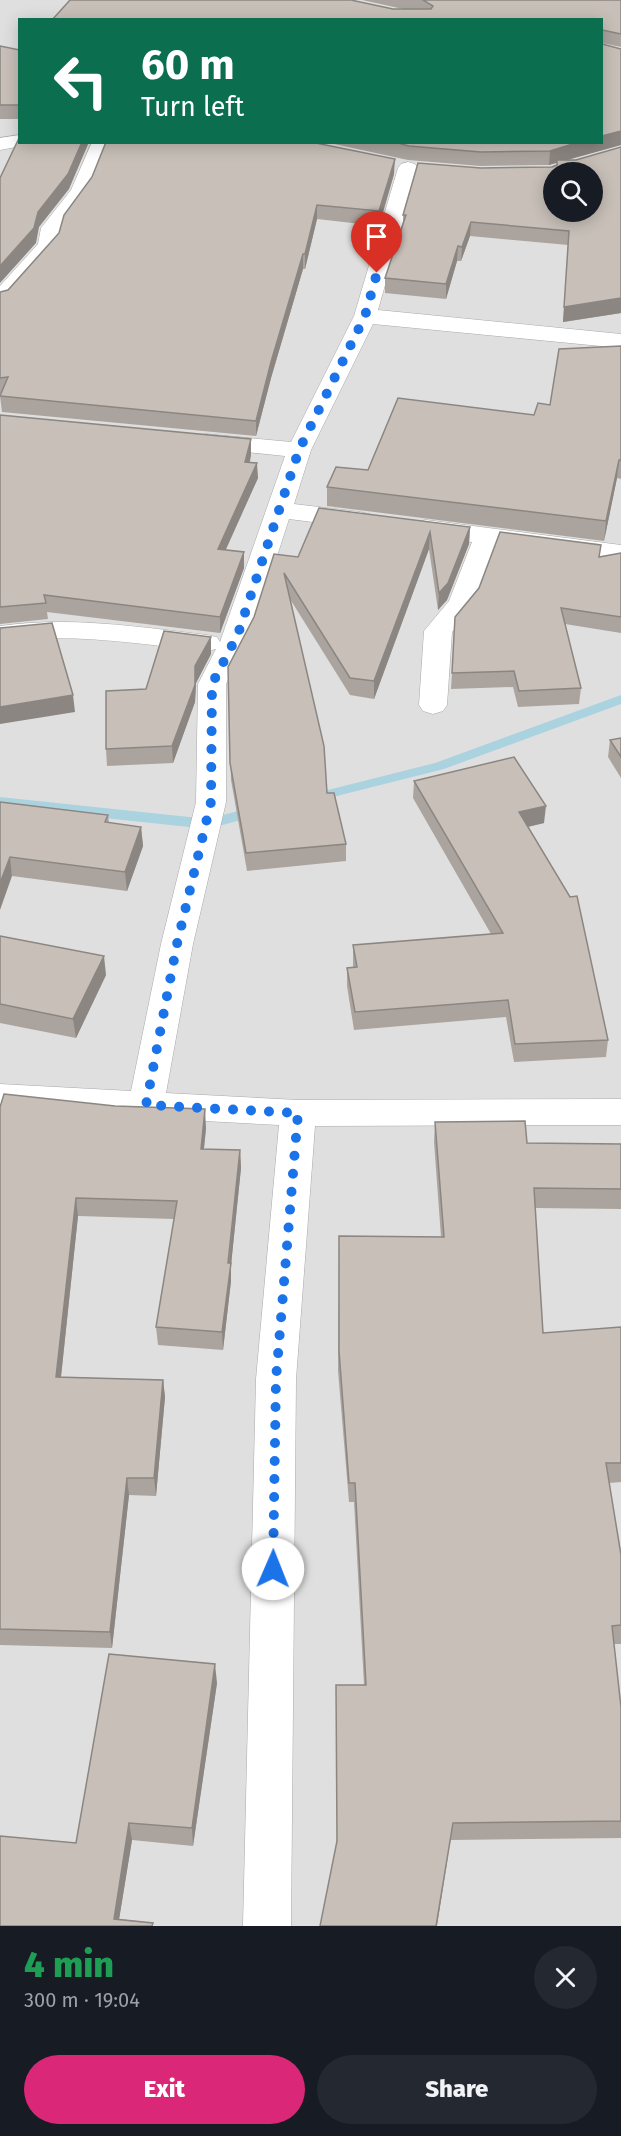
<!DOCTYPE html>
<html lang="en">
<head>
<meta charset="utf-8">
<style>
  :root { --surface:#171b24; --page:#242831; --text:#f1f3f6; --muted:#9ea1a6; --accent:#db2777 }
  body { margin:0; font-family:"Fira Sans",sans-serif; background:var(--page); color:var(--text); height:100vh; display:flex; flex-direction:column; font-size:22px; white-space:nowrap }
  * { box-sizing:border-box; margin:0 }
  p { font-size:20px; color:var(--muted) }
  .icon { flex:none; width:33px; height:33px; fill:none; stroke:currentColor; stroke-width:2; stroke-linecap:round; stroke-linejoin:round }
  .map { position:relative; height:1926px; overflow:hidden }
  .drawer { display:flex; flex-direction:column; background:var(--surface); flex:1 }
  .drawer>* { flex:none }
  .banner { position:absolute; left:18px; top:18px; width:585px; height:126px; border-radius:0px; box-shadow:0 3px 15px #0003; background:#0b6e4f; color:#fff; overflow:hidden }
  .buttons { position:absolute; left:543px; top:162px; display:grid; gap:12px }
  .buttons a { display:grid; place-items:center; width:60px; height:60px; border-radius:50%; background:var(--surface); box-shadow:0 3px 15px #0003; font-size:30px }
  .pin { position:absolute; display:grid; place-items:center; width:51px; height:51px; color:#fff; margin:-62px -26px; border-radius:50% 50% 50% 0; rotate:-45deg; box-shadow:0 0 6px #0007 }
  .pin .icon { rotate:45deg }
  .me { position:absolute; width:66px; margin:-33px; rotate:1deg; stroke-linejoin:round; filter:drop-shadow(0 0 4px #0008) }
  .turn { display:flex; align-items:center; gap:21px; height:126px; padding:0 24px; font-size:27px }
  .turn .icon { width:78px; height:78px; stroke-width:2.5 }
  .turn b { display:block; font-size:42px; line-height:51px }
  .round { display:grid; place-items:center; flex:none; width:63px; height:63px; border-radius:32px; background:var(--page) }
  .summary { display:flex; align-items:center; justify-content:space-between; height:102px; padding:0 24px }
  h1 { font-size:36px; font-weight:800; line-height:45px; color:#1e9e55 }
  .button { display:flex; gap:12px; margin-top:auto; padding:12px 24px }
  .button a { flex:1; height:69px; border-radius:36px; background:var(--accent); color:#fff; font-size:24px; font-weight:800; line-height:69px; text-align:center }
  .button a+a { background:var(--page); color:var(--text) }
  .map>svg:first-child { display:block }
  .residential { fill:#e0dfdf; fill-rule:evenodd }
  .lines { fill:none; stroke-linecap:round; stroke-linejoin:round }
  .stream { fill:#aad3df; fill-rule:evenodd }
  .minor-casing { stroke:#a9a9a9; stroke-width:1 }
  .minor { fill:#fff; fill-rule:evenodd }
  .wall { fill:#aba49e }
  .shaded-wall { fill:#8b8681 }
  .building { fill:#c7bfb8; stroke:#8b8681; stroke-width:1.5; fill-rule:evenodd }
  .route { stroke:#1a73e8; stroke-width:10; stroke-dasharray:0 18 }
</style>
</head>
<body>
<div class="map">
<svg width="621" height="1926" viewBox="0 0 621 1926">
  <rect width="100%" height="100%" fill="#f2efe9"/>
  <!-- residential -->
  <path class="residential" d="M0 0H621V1926H0ZM20 20H602V142H20ZM554 172H592V212H554Z"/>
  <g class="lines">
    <!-- stream -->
    <g class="stream">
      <polygon points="621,695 621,704 444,769 313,802 306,798 308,795 435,763"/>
      <polygon points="0,797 208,819 257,806 264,811 262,814 208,829 0,807"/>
    </g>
    <!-- minor casing -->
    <g class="minor-casing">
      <g id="minor">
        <polygon points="20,135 20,142 29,142 27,145 0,150 0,138"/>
        <polygon points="92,142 112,142 91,191 63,229 59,246 8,304 0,306 0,286 38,244 41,228 71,190"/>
        <path d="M408 162 415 164 418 168 378 310 621 334V348L373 324 311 450 294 504 360 512 369 514 373 520 369 526 360 528 289 519 252 634 226 684V802L193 944 166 1093 298 1100 621 1099V1125L315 1126 296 1379 291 1926H243L256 1379 279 1125 0 1110V1084L131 1091 161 944 196 802 198 684 216 649 207 651C138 644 70 632 0 642V626C70 616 138 627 207 635L217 637 220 642 285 456 206 448 197 446 194 441 197 436 206 434 291 442 354 316 398 168 401 164Z"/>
        <polygon points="426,520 621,545 621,561 497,545 476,603 452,632 447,705 443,711 433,714 423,711 419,705 424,631 449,601 472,542 417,534 413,528 417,522"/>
      </g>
    </g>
    <!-- minor -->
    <use href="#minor" class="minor"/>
  </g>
  <!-- wall -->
  <g class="wall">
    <polygon points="362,0 621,0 621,47 602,43 621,145 566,160 576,160 621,147 621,313 563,322 568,245 470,236 461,261 457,261 446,299 385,293 385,278 403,223 403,215 481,168 552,167 557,165 557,162 549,165 480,166 408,160 325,142 602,142 393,9 403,9"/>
    <polygon points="0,46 20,50 20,119 0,119"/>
    <polygon points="394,174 379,226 317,219 305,269 303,269 271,378 256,436 2,412 0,396 2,393 0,393 0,292"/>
    <polygon points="621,346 621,479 617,478 604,541 327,506 327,487 368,470 534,415 550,405"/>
    <polygon points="0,415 251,455 250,462 258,478 225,549 244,568 220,633 47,612 48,619 0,624"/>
    <polygon points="319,508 470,527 469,544 447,600 438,610 429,549 374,699 350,695 290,599 327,793 346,844 346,861 247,871 231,780 228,667 254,617 298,557"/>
    <polygon points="621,553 621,633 565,624 581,688 579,704 518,707 513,687 451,689 452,673 479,588 600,557"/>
    <polygon points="211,637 211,654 196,683 195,702 173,763 107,766 106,749 146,689"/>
    <polygon points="621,738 621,778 608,757 610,740"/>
    <polygon points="414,781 544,823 528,827 608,1040 606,1057 514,1062 506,1017 354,1030 347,986 347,968 353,967 353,945 491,934 413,798"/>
    <polygon points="0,802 108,815 109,823 141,827 143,846 127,891 12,876"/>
    <polygon points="0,936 106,975 76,1038 0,1023"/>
    <polygon points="0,1107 206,1128 204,1149 240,1150 241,1168 231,1265 231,1281 223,1350 158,1345 156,1327 174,1219 78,1216 61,1377 163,1380 165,1397 156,1496 129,1495 112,1648 0,1645"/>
    <polygon points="435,1122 527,1143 621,1144 621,1209 535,1208 543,1333 621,1327 621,1482 609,1483 621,1555 621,1644 614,1644 621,1707 621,1838 451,1840 336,1843 364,1685 354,1502 349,1502 338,1371 339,1236 441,1237 434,1142"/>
    <polygon points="217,1683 193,1846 132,1840 119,1919 153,1923 153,1926 0,1926 76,1843"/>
  </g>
  <!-- shaded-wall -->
  <g class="shaded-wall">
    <polygon points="621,131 621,145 549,165 550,151 579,142 602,142 602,136"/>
    <polygon points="82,142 89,142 69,189 39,227 36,243 0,283 0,266"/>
    <polygon points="395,159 394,174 379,226 379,211"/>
    <polygon points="317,205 317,219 305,269 305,254"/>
    <polygon points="471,222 470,236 461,261 462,247"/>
    <polygon points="458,246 457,261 446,299 446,284"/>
    <polygon points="303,254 303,269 271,378 256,436 256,421 271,362"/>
    <polygon points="621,298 621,313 563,322 564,307"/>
    <polygon points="251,439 251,455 246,477 245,462"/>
    <polygon points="619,460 617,478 604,541 606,521"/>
    <polygon points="257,463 258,478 219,565 218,549"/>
    <polygon points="470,527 469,544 447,600 438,610 439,593"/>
    <polygon points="430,532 429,549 374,699 374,681"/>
    <polygon points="244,552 244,568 220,633 220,617"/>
    <polygon points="211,637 211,654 196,683 195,702 173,763 172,746 195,666"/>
    <polygon points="73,695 75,712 0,724 0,707"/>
    <polygon points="546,806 544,823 518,829 519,812"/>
    <polygon points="141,827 143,846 127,891 125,872"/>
    <polygon points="10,857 12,876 0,910 0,883"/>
    <polygon points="104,956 106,975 76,1038 73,1019"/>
    <polygon points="205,1109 206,1128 202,1167 201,1149"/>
    <polygon points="240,1150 241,1168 231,1265 231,1281 223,1350 222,1332"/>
    <polygon points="76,1198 78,1216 59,1395 56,1377"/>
    <polygon points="163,1380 165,1397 156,1496 154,1478"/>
    <polygon points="127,1478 129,1495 112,1648 110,1632"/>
    <polygon points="215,1664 217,1683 193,1846 192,1828"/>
    <polygon points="129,1823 132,1840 118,1926 114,1919"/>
    <polygon points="453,1823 437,1926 436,1926"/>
  </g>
  <!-- building -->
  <g class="building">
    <polygon points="70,0 351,0 393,9 431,9 433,6 423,0 621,0 621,34 602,30 602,44 621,49 621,131 602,136 602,20 52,20"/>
    <polygon points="0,46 20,50 20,105 0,105"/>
    <polygon points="20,136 20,142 82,142 68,174 38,212 34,228 0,266 0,178"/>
    <polygon points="106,142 311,142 395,159 379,211 317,205 305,254 303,254 271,362 256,421 0,396 8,377 0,378 0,292 8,290 59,233 64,215 92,177"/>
    <polygon points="394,142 579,142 550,151 481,152 409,146"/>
    <path d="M621 147V298L564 307 569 231 471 222 462 247 458 246 446 284 385 278 406 215H403L418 163 481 168 552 167 557 165V160H576ZM554 172H592V212H554Z"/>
    <polygon points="621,346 621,460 619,460 606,521 327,487 336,467 368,470 398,398 534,415 538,403 550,405 559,349"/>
    <polygon points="0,415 251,439 245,462 257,463 218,549 244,552 220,617 44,595 46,603 0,607"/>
    <polygon points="319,508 470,527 448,583 439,593 430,532 374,681 350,678 284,573 324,746 327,793 334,793 346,844 246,853 230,763 228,667 254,617 274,554 298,557"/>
    <polygon points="500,532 601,545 599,557 621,553 621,617 561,608 581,688 519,691 514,671 452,673 455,617 479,588"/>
    <polygon points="52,623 73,695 0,707 0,628"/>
    <polygon points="164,631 211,637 195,666 195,685 172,746 106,749 106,691 146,689"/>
    <polygon points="621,738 621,757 610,740"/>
    <polygon points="514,757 546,806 519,812 570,897 577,896 608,1040 515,1044 508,1000 355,1012 347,968 357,967 353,945 503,933 414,781"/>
    <polygon points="0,802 108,815 105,822 141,827 125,872 10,857 0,883"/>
    <polygon points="0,936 104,956 73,1019 0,1004"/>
    <polygon points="4,1094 115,1106 205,1109 201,1149 240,1150 228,1263 231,1263 222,1332 156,1327 177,1201 76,1198 56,1377 163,1380 154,1478 127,1478 110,1632 0,1629 0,1107"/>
    <polygon points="525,1121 527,1143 621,1144 621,1189 534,1188 543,1333 621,1327 621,1463 606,1463 621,1555 621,1625 612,1626 621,1707 621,1821 453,1823 436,1926 320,1926 337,1841 336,1685 366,1685 355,1483 349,1483 339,1351 339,1236 444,1237 435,1122"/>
    <polygon points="109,1654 215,1664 192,1828 129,1823 114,1919 153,1923 152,1926 0,1926 0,1836 76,1843"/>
  </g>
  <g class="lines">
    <!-- route -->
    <polyline class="route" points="273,1569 276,1379 298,1113 146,1105 177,944 211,802 212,684 238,634 299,450 365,316 377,273"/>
  </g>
</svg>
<div class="buttons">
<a><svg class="icon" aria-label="search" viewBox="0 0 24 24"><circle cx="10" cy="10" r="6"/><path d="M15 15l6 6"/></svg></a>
</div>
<div class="pin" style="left:377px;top:273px;background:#d93025"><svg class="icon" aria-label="arrive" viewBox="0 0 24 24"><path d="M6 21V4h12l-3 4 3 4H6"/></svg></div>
<svg class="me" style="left:273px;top:1569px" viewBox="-20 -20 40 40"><circle r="19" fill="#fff"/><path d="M0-13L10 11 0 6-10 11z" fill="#1a73e8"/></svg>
<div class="banner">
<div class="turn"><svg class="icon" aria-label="left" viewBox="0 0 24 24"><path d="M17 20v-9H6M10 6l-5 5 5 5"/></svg><div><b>60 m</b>Turn left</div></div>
</div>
</div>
<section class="drawer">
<div class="summary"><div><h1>4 min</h1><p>300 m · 19:04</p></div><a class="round"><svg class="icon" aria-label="close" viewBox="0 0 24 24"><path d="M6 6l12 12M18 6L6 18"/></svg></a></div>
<div class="button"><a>Exit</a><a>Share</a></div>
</section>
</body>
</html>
